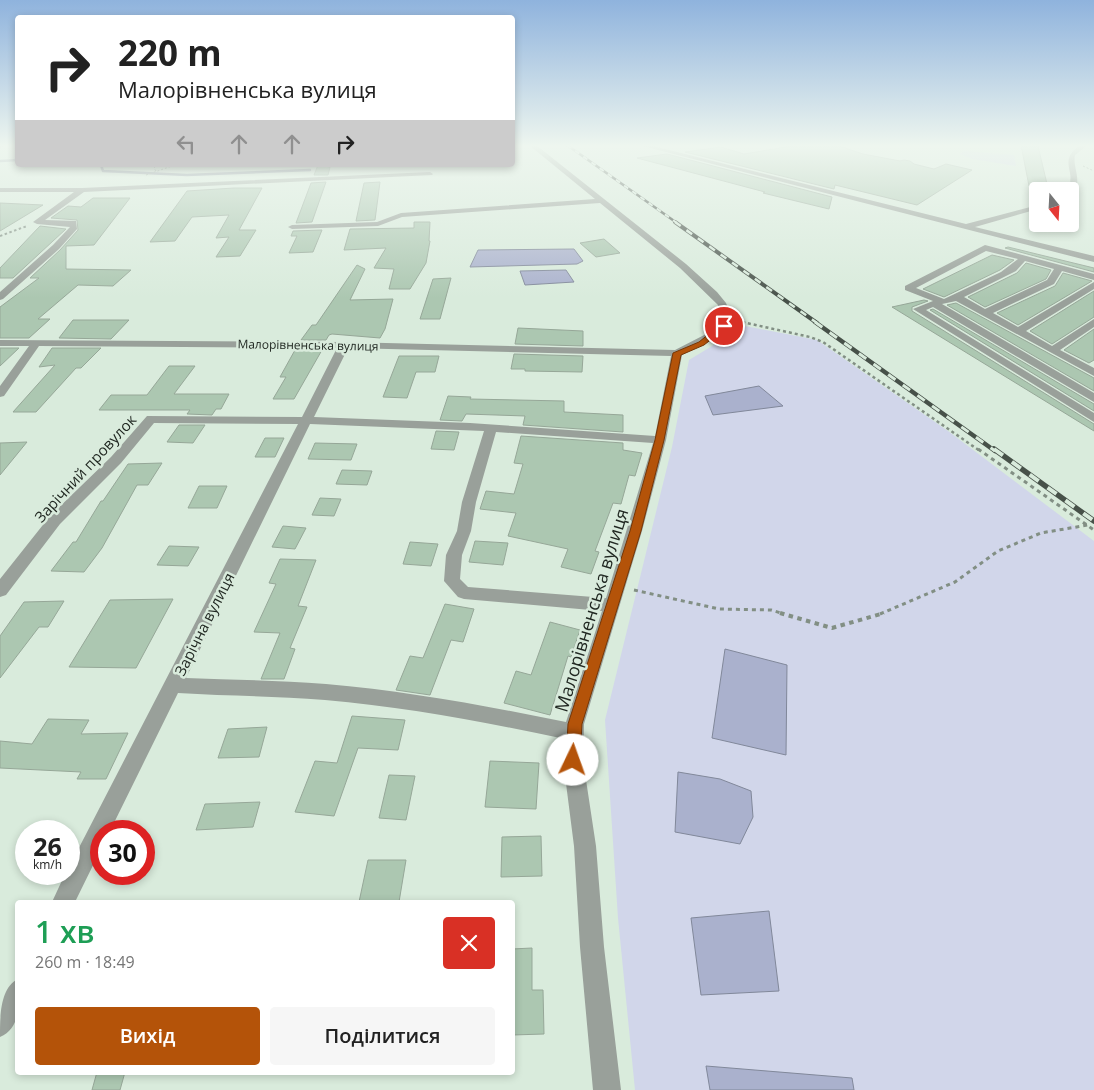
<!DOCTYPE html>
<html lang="uk">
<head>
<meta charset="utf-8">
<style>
  :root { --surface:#fff; --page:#f6f6f6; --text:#222; --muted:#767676; --accent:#b45309 }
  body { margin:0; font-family:"Open Sans",sans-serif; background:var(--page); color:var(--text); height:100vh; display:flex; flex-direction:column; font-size:19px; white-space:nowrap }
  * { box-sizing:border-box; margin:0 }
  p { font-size:16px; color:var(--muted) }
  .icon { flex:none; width:28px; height:28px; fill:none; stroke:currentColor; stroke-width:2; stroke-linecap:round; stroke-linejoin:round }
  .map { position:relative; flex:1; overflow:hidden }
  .details { position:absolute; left:15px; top:900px; width:500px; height:175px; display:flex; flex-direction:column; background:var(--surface); border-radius:5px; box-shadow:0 2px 8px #0003 }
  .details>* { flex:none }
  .top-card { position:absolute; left:15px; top:15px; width:500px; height:152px; border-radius:5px; box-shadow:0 2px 8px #0003; background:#fff; color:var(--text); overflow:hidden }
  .needle { width:32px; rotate:162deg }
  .controls { position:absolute; left:1029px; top:182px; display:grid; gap:10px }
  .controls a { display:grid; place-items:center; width:50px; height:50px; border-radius:5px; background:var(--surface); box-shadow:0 2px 8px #0003; font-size:25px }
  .speed { position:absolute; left:15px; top:820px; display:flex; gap:10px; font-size:25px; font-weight:700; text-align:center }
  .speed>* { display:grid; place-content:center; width:65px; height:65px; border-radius:50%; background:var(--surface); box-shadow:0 2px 8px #0003; line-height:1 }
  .speed small { font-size:12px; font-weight:400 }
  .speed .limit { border:8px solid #d22; background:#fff; color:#111 }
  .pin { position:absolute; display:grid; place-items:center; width:42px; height:42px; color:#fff; margin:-21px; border:2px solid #fff; border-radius:50%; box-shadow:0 1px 5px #0007 }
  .me { position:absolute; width:55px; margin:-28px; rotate:3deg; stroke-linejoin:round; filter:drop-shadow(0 0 4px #0008) }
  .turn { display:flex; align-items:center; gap:18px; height:105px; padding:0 20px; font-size:22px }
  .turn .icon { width:65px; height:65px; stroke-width:2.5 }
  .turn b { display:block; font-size:35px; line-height:42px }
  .lanes { display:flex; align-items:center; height:48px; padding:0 20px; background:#0003; justify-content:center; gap:25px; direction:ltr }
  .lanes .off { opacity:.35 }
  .round { display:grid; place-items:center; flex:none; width:52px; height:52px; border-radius:5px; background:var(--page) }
  .headline { display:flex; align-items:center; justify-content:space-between; height:85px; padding:0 20px }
  h1 { font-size:30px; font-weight:600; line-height:38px; color:#1e9e55 }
  .primary-button { display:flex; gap:10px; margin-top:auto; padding:10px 20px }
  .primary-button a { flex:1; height:58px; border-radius:5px; background:var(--accent); color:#fff; font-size:20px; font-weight:600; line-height:58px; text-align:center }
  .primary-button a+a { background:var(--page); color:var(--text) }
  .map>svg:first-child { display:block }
  .green { fill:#d1d6ea }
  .water { fill:#aab1cd; stroke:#81889a }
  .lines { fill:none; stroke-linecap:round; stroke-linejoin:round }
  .stream { stroke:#81889a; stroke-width:2.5 }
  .building { fill:#acc7b1; stroke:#96a798 }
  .path-far4 { stroke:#828f84; stroke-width:1; stroke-dasharray:2 2; stroke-linecap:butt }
  .path-far3 { stroke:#828f84; stroke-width:2; stroke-dasharray:2.5 2.5; stroke-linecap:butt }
  .path-far2 { stroke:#828f84; stroke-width:2.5; stroke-dasharray:3 3; stroke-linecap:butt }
  .path-far1 { stroke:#828f84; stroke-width:3; stroke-dasharray:4 4; stroke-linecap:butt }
  .path { stroke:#828f84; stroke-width:4; stroke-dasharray:4.5 4.5; stroke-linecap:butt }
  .minor { fill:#99a09a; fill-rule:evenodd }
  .rail-far3-casing { stroke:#475149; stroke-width:2.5 }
  .rail-far2-casing { stroke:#475149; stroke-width:4 }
  .rail-far1-casing { stroke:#475149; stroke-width:4.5 }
  .rail-casing { stroke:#475149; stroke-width:5.5 }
  .rail-far3 { stroke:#d9ebdc; stroke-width:2; stroke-dasharray:5; stroke-linecap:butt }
  .rail-far2 { stroke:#d9ebdc; stroke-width:2.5; stroke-dasharray:7; stroke-linecap:butt }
  .rail-far1 { stroke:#d9ebdc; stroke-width:3; stroke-dasharray:9; stroke-linecap:butt }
  .rail { stroke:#d9ebdc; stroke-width:4; stroke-dasharray:11; stroke-linecap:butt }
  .route { fill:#b45309; stroke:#753606 }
  .labels { text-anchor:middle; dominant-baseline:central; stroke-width:5; stroke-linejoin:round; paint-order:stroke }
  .far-street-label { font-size:12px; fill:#212822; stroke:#d9ebdc }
  .street-label { font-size:15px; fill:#212822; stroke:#d9ebdc }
  .near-street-label { font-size:18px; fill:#212822; stroke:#d9ebdc }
</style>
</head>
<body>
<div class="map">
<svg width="1094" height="1090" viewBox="0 0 1094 1090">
  <rect width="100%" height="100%" fill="#d9ebdc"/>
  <!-- green -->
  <g class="green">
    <polygon points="964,151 1014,155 1016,166 972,159 960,154"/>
    <polygon points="745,326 817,340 948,431 1094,541 1094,1090 635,1090 618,918 605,720 672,447 689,360"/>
  </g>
  <!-- water -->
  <g class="water">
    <polygon points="574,249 583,261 577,264 470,267 478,250"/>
    <polygon points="566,270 574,282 525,285 520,271"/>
    <polygon points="759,386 783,406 713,415 705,396"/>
    <polygon points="725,649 787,665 786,755 712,738"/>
    <polygon points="678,772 720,779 751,791 753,817 740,844 675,832"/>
    <polygon points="769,911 779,991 701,995 691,918"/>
    <polygon points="706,1066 852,1078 854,1090 710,1090"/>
  </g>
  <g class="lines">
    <!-- stream -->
    <g class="stream">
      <polyline points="0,161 18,160"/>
      <polyline points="101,165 103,171 187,175 310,170"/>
    </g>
  </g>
  <!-- building -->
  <g class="building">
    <polygon points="798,145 836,145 863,154 900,161 904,160 910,161 914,164 934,169 946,164 972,170 917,205 835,185 834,189 685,152 721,147 744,154"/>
    <polygon points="1021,145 1038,146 1047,184 1029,186"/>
    <polygon points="667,154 832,197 829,209 763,193 765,192 637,158"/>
    <polygon points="318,165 330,167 328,175 314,175"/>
    <polygon points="326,182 312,222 296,223 311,183"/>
    <polygon points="380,182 375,220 356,221 364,183"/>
    <polygon points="234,188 262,188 239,230 256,230 240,256 216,257 229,237 216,238 229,215 192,217 175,241 150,242 187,191"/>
    <polygon points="93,198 130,198 94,245 66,246 66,269 131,270 113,286 78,285 38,319 50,319 29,338 0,338 0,307 39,278 30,278 60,250 78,230 77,220 51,218 68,206 81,207"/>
    <polygon points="0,203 43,205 0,231"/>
    <polygon points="414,222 430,222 429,241 430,241 426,263 410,289 389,289 394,269 374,268 386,248 344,250 350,229 414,228"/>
    <polygon points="40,226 66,229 13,278 0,278 0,268"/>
    <polygon points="322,230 313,252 289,253 297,236 291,236 293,231"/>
    <polygon points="604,239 620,253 596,257 580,243"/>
    <polygon points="1008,247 1094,268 1094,272 1005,248"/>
    <polygon points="992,255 1014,260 1000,270 944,297 923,289"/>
    <polygon points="1026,263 1051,270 1046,279 985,307 968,297 1017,273"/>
    <polygon points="357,265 365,269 350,300 393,299 385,329 380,338 332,334 329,335 326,340 301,340 312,325 316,325"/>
    <polygon points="1063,273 1092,281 1018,325 997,313 1055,286"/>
    <polygon points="451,278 440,319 420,319 433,279"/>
    <polygon points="1094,291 1094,317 1052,344 1030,331"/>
    <polygon points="924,300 928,301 912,307 912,311 1094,424 1094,431 892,307"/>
    <polygon points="956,303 1094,378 1094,391 947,305"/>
    <polygon points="933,309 1094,404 1094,411 930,310"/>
    <polygon points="73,320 129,320 111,339 59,338"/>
    <polygon points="518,328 583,331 583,346 515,344"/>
    <polygon points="1094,329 1094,360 1089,363 1064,350"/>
    <polygon points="0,348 19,348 0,366"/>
    <polygon points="52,348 101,348 81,368 76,368 36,412 13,412 55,365 39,367"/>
    <polygon points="295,350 322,350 294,399 273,399 286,377 280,377"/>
    <polygon points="514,354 583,356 582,372 525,371 525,369 511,369"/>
    <polygon points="399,356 439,356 435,372 416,372 407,398 383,397"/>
    <polygon points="169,366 195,366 174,394 229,394 221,409 216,409 212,415 187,414 190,410 99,410 111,395 147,395"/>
    <polygon points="448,396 471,397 470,399 564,401 564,412 623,415 623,432 523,425 525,416 466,414 462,421 440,420"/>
    <polygon points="179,425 205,425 193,443 167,442"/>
    <polygon points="436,431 459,432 454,450 431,449"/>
    <polygon points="521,436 623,443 623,450 642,453 635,476 629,475 621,504 613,503 595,551 599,552 591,574 561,567 568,549 508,536 516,513 480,509 486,491 514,494 523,464 514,463"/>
    <polygon points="265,438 284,438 275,457 255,457"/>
    <polygon points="27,442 0,475 0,443"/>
    <polygon points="315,443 357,444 351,460 308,459"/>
    <polygon points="162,463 148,485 137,485 102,548 84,572 51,571 73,542 76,542 101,501 103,501 128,464"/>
    <polygon points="342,470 372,471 367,485 336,484"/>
    <polygon points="199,486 227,486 217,508 188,508"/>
    <polygon points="320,498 341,499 334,516 312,515"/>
    <polygon points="283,526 306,528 295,549 272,547"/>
    <polygon points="475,541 508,543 503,565 469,562"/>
    <polygon points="410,542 438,544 431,566 403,564"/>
    <polygon points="169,546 199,547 188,566 157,565"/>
    <polygon points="280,559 316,560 298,606 307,607 290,648 295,649 284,679 261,679 280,633 254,632 276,584 269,583"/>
    <polygon points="173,599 136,668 69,667 110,600"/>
    <polygon points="64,601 48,627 39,627 0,678 0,636 24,602"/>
    <polygon points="445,604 474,609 463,642 451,640 430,695 396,690 410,656 423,658"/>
    <polygon points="550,622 580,630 571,657 568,656 550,715 504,703 516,671 531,675"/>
    <polygon points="352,716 405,720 398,750 358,748 334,816 295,812 315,761 337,763"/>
    <polygon points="48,719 89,720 81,734 128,733 106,779 77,779 81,772 0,768 0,741 32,744"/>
    <polygon points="267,727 259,757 218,758 228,729"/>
    <polygon points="490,761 539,763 536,809 485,807"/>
    <polygon points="389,775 415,776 406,820 379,818"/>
    <polygon points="260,802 253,827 196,830 205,804"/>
    <polygon points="541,836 542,876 501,877 502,837"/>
    <polygon points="368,860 406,860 399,902 359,902"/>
    <polygon points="532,948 532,990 543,990 544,1034 512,1035 512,949"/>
    <polygon points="97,1072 125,1072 120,1090 92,1090"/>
  </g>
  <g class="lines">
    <!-- path-far4 -->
    <g class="path-far4">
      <polyline points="1083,166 1094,171"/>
      <polyline points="156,171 154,168 157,165"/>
      <polyline points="146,175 175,165"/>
    </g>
    <!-- path-far3 -->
    <g class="path-far3">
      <polyline points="0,236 27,226"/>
      <polyline points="738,321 747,323"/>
    </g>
    <!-- path-far2 -->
    <polyline class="path-far2" points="742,322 810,337 823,342 980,451"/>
    <!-- path-far1 -->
    <g class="path-far1">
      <polyline points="978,449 1094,530"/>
      <polyline points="634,590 719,609 771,610 784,614"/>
      <polyline points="880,614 955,582 998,551 1041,533 1088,525"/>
    </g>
    <!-- path -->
    <polyline class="path" points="780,613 832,628 884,613"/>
    <!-- minor -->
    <g class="minor">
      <polygon points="0,145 6,145 0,148"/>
      <path d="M529 145H536L686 264 717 292 726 303 731 315 728 326 719 335 682 355 666 440 642 531 584 724 583 760 596 846 604 947 621 1090H593L580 947 574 846 563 760 565 739C485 722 406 707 325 700 276 696 227 696 178 693L110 831H101V849L75 902H52L65 874H69V867L298 424 154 423 121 463 60 524 6 595 0 597V579L50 516 111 457 147 416 302 417 337 348 39 346 4 396 0 397V386L29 346H0V340L344 342 675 350 712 331 719 323 721 315 718 305 680 268 600 203 402 217 378 226 292 229 288 227 292 225 377 222 401 213 595 199ZM348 348 671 356 655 436 470 423 314 417ZM310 424 484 431 462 502 457 531 446 555 444 581 458 597 464 599 602 611 566 722C487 706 407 691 326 684 279 680 232 680 186 678ZM496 432 653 443 606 598 468 587 460 579 462 555 471 531 476 502Z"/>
      <polygon points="639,145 649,145 966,224 1038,205 1038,209 975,227 1094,256 1094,262"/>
      <path d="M1081 145H1088L1075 155C1072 168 1085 185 1070 193V191H1066C1080 173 1055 161 1081 145Z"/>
      <polygon points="430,172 433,174 432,175 84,192 45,220 76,221 77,229 59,249 3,299 0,300 0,292 53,245 70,227 37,224 33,222 74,192 0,192 0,188 82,188"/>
      <path d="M985 245 1094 274V280L1062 271 1054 284 993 313 1018 327 1094 282V289L1026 331 1052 346 1094 319V327L1060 350 1094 368V376L956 301 942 304 1094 393V402L933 307 926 310 1094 413V422L913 309 933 301 905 290V286ZM986 251 1018 259 1001 272 944 299 916 288ZM1025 261 1054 269 1047 280 985 309 964 297 1016 271Z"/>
      <path d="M18 979C18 1000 23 1027 0 1037 0 1016 0 988 18 979Z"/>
    </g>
    <!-- rail-far3 casing -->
    <g class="rail-far3-casing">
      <polyline id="rail-far3" points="567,145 677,223"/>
    </g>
    <!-- rail-far2 casing -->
    <g class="rail-far2-casing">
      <polyline id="rail-far2" points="675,222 817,323"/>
    </g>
    <!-- rail-far1 casing -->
    <g class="rail-far1-casing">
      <polyline id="rail-far1" points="815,322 995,451"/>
    </g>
    <!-- rail casing -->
    <g class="rail-casing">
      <polyline id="rail" points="994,449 1094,521"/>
    </g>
    <!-- rail-far3 -->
    <use href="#rail-far3" class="rail-far3"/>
    <!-- rail-far2 -->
    <use href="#rail-far2" class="rail-far2"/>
    <!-- rail-far1 -->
    <use href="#rail-far1" class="rail-far1"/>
    <!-- rail -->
    <use href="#rail" class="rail"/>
  </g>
  <!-- sky -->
  <linearGradient id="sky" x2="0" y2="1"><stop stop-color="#8fb3dd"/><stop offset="0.49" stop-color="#eef6ef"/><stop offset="1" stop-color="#eef6ef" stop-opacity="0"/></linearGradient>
  <rect width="1094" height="298" fill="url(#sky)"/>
  <!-- route -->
  <polygon class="route" points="721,324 728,326 704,345 681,355 664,440 641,531 582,724 580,760 578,765 573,767 568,765 566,760 568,724 630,531 655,440 673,353 699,342"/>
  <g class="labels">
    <!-- far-street labels -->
    <g class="far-street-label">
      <text transform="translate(308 345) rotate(1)">Малорівненська вулиця</text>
    </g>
    <!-- street labels -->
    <g class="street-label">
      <text transform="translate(85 468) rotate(-47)">Зарічний провулок</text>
      <text transform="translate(204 624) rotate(-63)">Зарічна вулиця</text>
    </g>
    <!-- near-street labels -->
    <g class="near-street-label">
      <text transform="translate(591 610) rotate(-73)">Малорівненська вулиця</text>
    </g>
  </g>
</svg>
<div class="controls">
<a><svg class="needle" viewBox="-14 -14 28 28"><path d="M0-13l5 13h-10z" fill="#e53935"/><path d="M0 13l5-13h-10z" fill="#767676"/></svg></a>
</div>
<div class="speed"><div>26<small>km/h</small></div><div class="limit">30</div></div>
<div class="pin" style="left:724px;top:326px;background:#d93025"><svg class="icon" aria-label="arrive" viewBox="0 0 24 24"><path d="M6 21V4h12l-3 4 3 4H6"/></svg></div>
<svg class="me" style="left:573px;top:760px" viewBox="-20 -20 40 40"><circle r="19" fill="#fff"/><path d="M0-13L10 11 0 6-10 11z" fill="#b45309"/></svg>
<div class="top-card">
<div class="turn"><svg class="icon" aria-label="right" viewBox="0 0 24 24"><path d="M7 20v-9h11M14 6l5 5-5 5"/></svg><div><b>220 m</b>Малорівненська вулиця</div></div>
<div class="lanes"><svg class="icon off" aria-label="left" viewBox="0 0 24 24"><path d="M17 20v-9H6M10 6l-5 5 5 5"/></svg><svg class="icon off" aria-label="ahead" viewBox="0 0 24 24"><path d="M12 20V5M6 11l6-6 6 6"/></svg><svg class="icon off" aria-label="ahead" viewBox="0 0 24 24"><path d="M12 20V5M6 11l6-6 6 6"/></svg><svg class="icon" aria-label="right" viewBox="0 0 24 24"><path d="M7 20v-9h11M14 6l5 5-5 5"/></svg></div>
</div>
<section class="details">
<div class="headline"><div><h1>1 хв</h1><p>260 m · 18:49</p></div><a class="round" style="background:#d93025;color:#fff"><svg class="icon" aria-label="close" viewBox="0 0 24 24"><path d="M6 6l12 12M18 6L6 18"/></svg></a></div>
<div class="primary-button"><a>Вихід</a><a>Поділитися</a></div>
</section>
</div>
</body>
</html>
